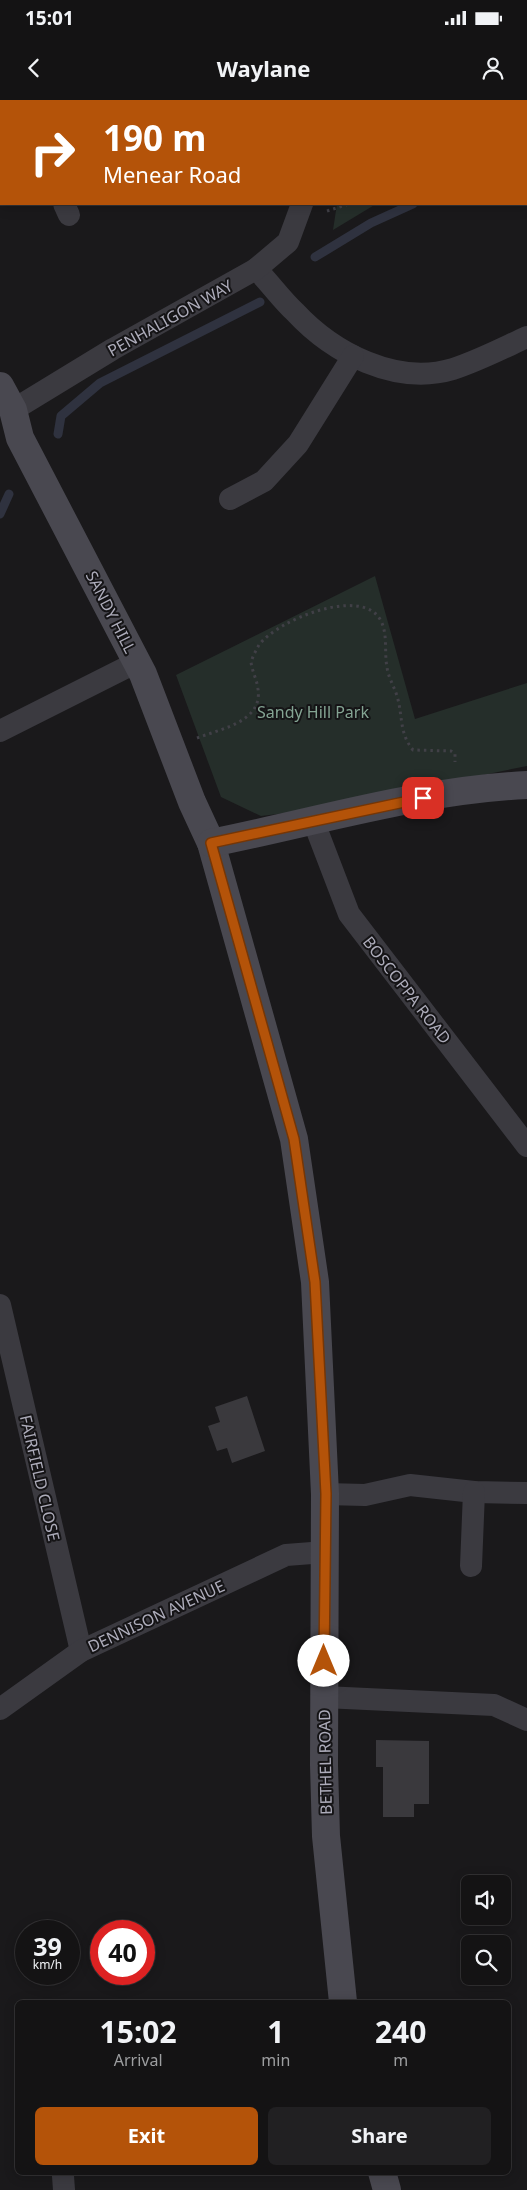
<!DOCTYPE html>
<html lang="en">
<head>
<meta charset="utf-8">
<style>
  :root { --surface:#141314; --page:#212022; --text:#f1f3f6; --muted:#9d9ea0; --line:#333234; --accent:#b45309 }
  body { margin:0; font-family:"Noto Sans",sans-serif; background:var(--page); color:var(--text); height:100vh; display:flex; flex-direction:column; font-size:19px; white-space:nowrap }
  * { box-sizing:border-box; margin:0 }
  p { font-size:16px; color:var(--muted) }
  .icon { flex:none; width:28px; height:28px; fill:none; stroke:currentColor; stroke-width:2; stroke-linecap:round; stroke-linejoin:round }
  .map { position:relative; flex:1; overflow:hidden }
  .panel { position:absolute; left:15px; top:1900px; width:496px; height:175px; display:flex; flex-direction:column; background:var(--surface); border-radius:8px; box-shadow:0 2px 12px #0003,0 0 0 1px var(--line) }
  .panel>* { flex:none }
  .top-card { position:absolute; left:0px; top:0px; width:528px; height:105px; box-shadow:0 2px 12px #0003,0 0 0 1px var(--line); background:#b45309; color:#fff; overflow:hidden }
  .tools { position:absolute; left:461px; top:1775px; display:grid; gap:10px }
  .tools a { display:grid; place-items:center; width:50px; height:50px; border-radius:8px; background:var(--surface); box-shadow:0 2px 12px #0003,0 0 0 1px var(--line); font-size:25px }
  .speed { position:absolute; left:15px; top:1820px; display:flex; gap:10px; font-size:25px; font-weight:700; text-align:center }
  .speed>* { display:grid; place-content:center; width:65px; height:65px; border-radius:50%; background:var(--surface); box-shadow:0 2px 12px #0003,0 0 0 1px var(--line); line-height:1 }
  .speed small { font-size:12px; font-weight:400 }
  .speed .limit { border:8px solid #d22; background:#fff; color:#111 }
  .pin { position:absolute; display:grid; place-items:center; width:42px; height:42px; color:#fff; margin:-21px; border-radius:10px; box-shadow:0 2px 8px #0006 }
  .me { position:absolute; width:55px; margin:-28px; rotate:0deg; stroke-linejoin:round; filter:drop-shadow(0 0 4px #0008) }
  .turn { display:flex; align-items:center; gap:18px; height:105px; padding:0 20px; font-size:22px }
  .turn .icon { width:65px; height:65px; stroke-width:2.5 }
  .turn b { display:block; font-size:35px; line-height:42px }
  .eta { display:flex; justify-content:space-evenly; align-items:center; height:85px; text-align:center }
  .eta b { font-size:30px; font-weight:700; line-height:35px }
  .button { display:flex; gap:10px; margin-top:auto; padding:10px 20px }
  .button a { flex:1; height:58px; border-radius:8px; background:var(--accent); color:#fff; font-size:20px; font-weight:700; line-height:58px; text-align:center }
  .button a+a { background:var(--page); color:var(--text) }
  .status { display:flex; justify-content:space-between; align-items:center; height:35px; padding:0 25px; background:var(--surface); direction:ltr }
  .status svg { height:14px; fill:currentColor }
  header { display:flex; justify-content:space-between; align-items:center; height:65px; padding:0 20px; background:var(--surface); font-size:22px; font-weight:700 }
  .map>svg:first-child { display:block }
  .green { fill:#252e2a }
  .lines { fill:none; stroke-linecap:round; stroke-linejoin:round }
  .stream { stroke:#2f323f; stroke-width:9 }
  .building { fill:#3a393d }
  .path { stroke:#414047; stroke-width:3; stroke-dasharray:2.5 4; stroke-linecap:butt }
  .street { stroke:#3b3a40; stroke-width:22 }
  .secondary { stroke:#494850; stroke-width:28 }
  .route-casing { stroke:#753606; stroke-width:12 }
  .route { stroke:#b45309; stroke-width:9 }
  .labels { text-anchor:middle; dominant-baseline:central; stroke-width:4; stroke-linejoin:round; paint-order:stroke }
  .street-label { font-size:16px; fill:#adacba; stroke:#151416 }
  .park-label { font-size:16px; fill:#84a493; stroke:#151416 }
</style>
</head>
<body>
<div class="status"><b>15:01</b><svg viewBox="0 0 49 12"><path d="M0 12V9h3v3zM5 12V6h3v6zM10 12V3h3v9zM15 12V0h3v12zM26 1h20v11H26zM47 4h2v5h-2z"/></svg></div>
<header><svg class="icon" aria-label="back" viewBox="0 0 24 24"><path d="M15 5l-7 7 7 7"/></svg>Waylane<svg class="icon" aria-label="person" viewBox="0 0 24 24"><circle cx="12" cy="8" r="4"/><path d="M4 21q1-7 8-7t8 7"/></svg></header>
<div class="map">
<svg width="527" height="2090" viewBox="0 0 527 2090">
  <rect width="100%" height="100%" fill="#1a191b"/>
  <!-- green -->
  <g class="green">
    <polygon points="336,0 527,0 527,44 526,1"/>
    <polygon points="337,104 376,104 333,130"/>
    <polygon points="375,476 415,619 527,583 527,666 311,710 261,716 221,697 176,575"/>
  </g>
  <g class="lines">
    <!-- stream -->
    <g class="stream">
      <polyline points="526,53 527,52"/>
      <polyline points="315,157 371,123 413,104"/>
      <polyline points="58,334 61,316 100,283 260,202"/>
      <polyline points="0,414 9,394"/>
    </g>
  </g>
  <!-- building -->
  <g class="building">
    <polygon points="247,1296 265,1351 232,1363 227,1348 217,1351 208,1326 220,1322 215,1307"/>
    <polygon points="376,1640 429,1641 429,1704 414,1704 414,1717 383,1717 383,1667 376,1667"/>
  </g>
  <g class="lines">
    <!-- path -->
    <g class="path">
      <polyline points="526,36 527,35"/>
      <polyline points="526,73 527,73"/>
      <polyline points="327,111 349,104"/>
      <path d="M197 638C220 629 263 622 258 589 257 580 252 571 251 562 253 556 256 550 259 545 277 520 363 485 381 521 388 535 384 552 387 567 388 577 394 586 397 596 403 616 399 633 413 650L451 651 455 654V662"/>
    </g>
    <!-- street -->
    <g class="street">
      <polyline points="20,0 20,1"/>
      <polyline points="304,0 304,1"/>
      <polyline points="64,104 69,115"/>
      <path d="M256 169C270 183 281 199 295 212 333 253 396 286 453 269 478 261 503 248 527 237"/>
      <polyline points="13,310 113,249 256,169 288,142 302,104"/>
      <polyline points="230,399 264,381 298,344 353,256"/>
      <polyline points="0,631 137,562"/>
      <polyline points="313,720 349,814 527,1046"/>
      <polyline points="0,1205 81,1551"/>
      <polyline points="325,1394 365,1395 410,1385 474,1392 527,1393"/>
      <polyline points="471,1466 474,1392"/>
      <polyline points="324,1597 494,1605 527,1620"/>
      <polyline points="0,1609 81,1551 286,1455 325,1452"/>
      <polyline points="63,2076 64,2090"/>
    </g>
    <!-- secondary -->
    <g class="secondary">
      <polyline points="0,286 13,310 20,338 143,574 192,702 211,743 294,1039 315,1182 325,1394 324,1665 326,1736 343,1902"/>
      <path d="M211 743C316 722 420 690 527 685"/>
      <polyline points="382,2072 387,2090"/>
    </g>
  </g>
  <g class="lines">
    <!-- route casing -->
    <g class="route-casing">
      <polyline id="route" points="324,1561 326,1394 315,1182 294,1039 211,743 423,698"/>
    </g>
    <!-- route -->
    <use href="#route" class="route"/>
  </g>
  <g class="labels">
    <!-- street labels -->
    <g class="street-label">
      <text transform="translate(170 218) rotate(-29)">PENHALIGON WAY</text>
      <text transform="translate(111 512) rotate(63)">SANDY HILL</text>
      <text transform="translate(407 890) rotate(52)">BOSCOPPA ROAD</text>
      <text transform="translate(40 1378) rotate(77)">FAIRFIELD CLOSE</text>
      <text transform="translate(156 1516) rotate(-25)">DENNISON AVENUE</text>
      <text transform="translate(325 1662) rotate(-91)">BETHEL ROAD</text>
    </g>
    <!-- park labels -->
    <g class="park-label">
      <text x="313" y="612">Sandy Hill Park</text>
    </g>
  </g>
</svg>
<div class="tools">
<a><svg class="icon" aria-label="sound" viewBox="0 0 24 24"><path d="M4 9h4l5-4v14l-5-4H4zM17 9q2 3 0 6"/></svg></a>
<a><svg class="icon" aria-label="search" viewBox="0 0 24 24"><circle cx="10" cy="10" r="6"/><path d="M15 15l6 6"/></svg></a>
</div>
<div class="speed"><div>39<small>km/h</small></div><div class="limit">40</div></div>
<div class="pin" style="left:423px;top:698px;background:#d93025"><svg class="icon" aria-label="arrive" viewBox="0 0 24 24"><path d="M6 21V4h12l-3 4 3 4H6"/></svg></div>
<svg class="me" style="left:324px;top:1561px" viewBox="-20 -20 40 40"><circle r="19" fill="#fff"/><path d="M0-13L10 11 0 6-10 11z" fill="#b45309"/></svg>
<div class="top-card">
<div class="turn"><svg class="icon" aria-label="right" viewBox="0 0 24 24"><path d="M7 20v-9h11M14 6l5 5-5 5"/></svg><div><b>190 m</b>Menear Road</div></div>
</div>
<section class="panel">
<div class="eta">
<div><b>15:02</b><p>Arrival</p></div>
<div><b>1</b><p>min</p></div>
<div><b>240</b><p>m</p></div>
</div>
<div class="button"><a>Exit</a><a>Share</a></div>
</section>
</div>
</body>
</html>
